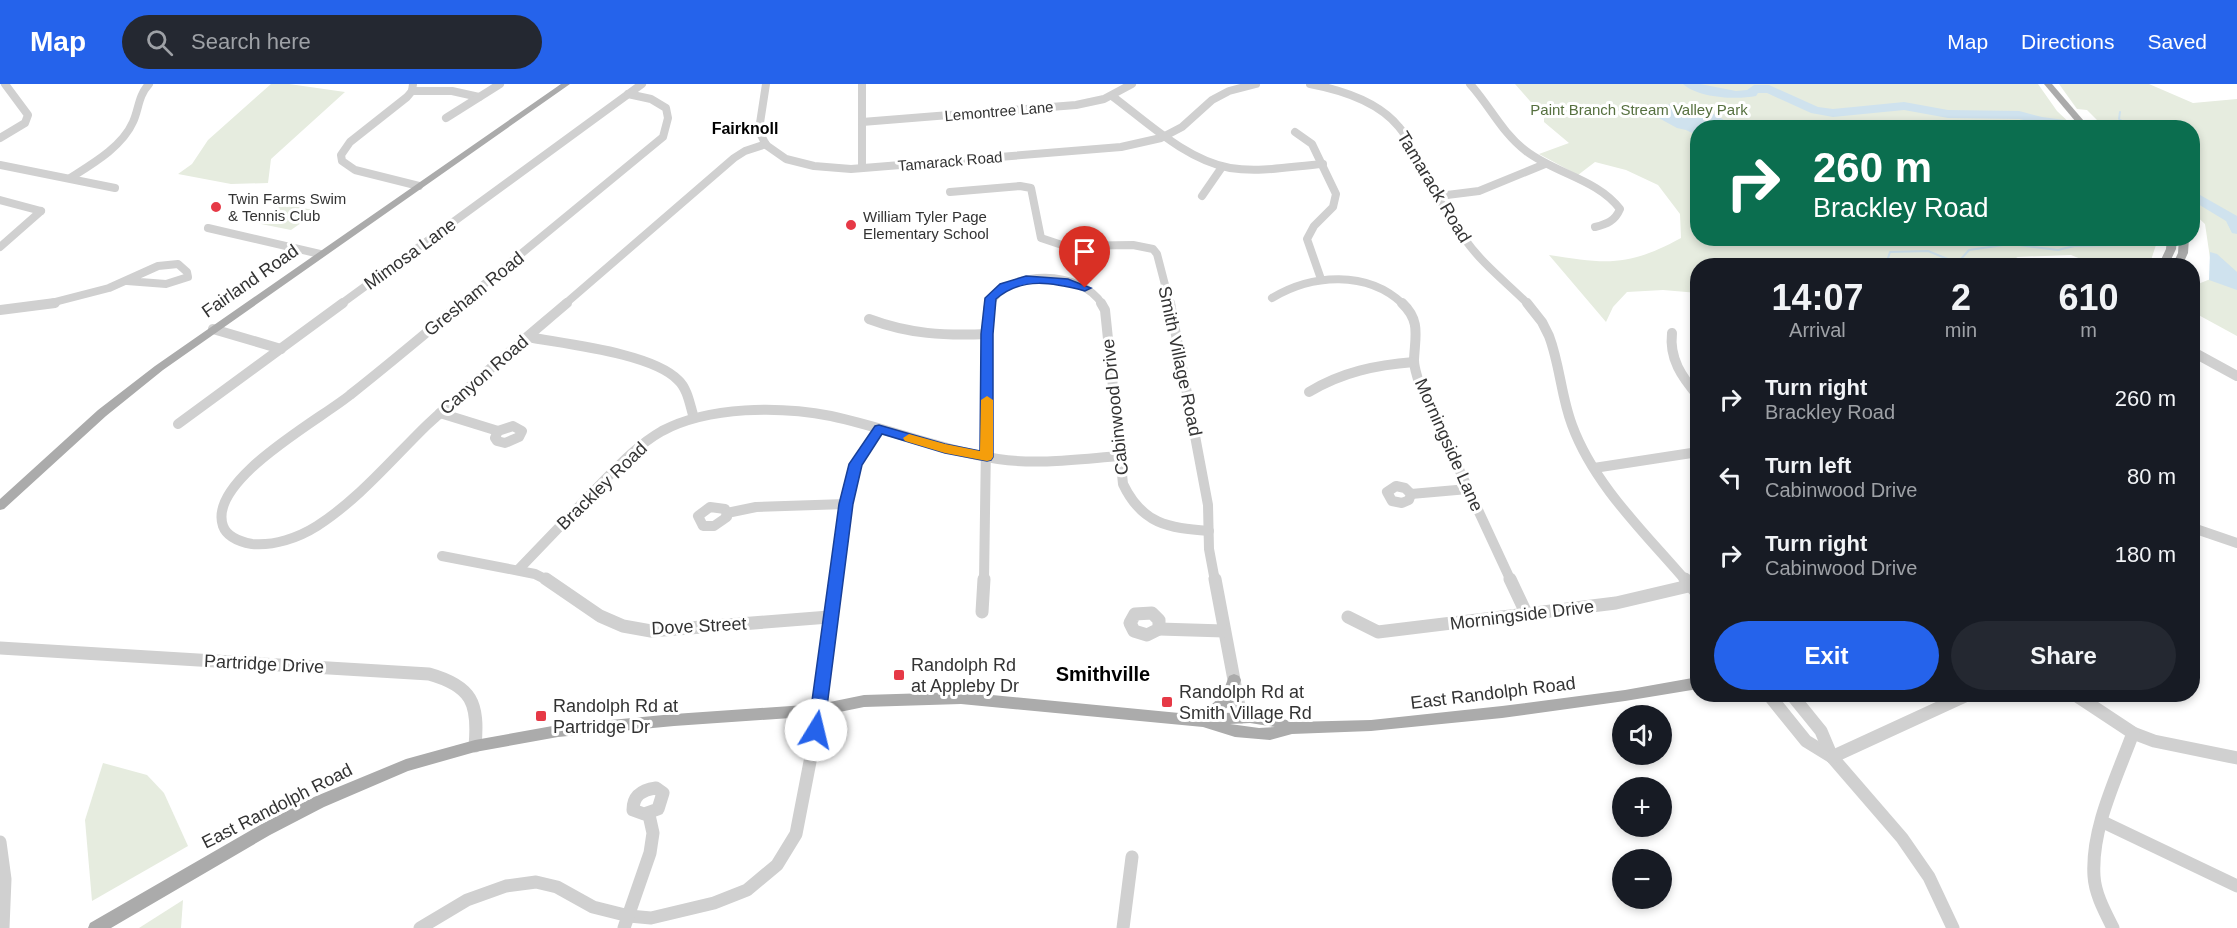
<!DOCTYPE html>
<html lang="en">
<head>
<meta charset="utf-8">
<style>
  :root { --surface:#171b24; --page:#242831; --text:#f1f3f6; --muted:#9ea1a6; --accent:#2563eb }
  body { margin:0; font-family:Arial,sans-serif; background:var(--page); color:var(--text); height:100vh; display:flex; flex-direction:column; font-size:22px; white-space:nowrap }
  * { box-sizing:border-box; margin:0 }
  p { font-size:20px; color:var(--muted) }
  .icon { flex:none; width:33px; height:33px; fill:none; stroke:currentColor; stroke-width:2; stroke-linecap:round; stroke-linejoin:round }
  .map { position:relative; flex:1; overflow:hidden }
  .panel { position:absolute; left:1690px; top:174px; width:510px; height:444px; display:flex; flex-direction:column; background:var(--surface); border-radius:24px; box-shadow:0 3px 9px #0003 }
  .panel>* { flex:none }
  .banner { position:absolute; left:1690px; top:36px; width:510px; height:126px; border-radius:24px; box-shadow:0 3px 9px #0003; background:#0b6e4f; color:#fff; overflow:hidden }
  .tools { position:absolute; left:1612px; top:621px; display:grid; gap:12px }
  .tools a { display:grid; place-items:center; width:60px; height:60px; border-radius:50%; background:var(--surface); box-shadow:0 3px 9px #0003; font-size:30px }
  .pin { position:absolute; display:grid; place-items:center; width:51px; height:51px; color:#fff; margin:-62px -26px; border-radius:50% 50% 50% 0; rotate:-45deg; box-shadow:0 0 6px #0007 }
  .pin .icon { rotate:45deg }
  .me { position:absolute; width:66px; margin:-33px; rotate:9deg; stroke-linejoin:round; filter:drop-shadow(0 0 4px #0008) }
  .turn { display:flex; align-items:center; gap:21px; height:126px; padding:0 24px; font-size:27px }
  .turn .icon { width:78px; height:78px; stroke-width:2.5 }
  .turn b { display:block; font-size:42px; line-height:51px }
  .eta { display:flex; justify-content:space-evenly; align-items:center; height:102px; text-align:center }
  .eta b { font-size:36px; font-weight:800; line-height:42px }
  .primary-button { display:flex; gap:12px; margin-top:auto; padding:12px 24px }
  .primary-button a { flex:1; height:69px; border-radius:36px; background:var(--accent); color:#fff; font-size:24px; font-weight:800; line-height:69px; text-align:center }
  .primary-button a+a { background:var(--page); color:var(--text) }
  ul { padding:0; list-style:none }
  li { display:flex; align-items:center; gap:18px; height:78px; padding:0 24px }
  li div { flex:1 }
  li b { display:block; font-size:22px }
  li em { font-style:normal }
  header { display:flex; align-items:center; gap:36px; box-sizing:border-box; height:84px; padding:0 30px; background:var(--accent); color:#fff }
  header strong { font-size:28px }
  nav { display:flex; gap:33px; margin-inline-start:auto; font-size:21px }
  .search { width:420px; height:54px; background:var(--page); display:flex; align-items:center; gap:15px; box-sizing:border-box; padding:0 21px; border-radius:33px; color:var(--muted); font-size:22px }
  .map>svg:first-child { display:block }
  .green { fill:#e6ecdf }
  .water { fill:#cfe2ee }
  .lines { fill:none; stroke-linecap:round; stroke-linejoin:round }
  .stream { stroke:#cfe2ee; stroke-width:2 }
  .river { fill:#cfe2ee; fill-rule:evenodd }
  .minor-far2 { stroke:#d0d0d0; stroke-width:8 }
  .minor-far1 { stroke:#d0d0d0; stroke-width:10 }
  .minor { stroke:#d0d0d0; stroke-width:13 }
  .major { fill:#ababab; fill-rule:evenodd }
  .route { fill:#2563eb; stroke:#184099; stroke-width:1.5 }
  .slow { fill:#f59e0b }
  .poi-dot { fill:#e63946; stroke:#fff; stroke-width:2 }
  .labels { text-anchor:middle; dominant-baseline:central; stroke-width:6; stroke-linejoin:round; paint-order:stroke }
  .far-park-label { font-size:15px; fill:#56703f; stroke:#fff }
  .far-street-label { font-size:15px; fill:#333; stroke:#fff }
  .far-poi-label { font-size:15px; fill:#333; stroke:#fff; text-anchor:start }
  .far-neighbourhood-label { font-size:16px; font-weight:bold; fill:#000; stroke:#fff }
  .street-label { font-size:18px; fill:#333; stroke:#fff }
  .poi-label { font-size:18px; fill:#333; stroke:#fff; text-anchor:start }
  .neighbourhood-label { font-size:20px; font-weight:bold; fill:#000; stroke:#fff }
</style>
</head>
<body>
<header>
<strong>Map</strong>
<div class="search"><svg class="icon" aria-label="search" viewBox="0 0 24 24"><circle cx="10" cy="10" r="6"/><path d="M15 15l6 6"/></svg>Search here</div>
<nav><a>Map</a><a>Directions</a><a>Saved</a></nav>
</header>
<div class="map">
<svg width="2237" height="844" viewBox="0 0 2237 844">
  <rect width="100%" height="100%" fill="#fff"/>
  <!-- green -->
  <g class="green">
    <polygon points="271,0 289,0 345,8 271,75 268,99 231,100 178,90 192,80 208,56"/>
    <path d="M1515 0H2038L2057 27 2074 43 1698 44V154L2158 155 2149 182 2096 181 2071 171 2016 173 2031 182H1698V209L1663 206 1627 208 1613 223 1606 238 1549 171C1607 180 1628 183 1681 154L1680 130 1658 101 1626 86 1595 78 1578 91 1539 70 1569 59 1544 38V33Z"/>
    <polygon points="2059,0 2149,0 2193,19 2237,15 2237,252 2193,228 2193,202 2213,194 2205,140 2193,129 2193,44 2104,43 2087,26 2077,25"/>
    <polygon points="283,120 318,127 291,146 256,139"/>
    <polygon points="103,679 147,691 164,709 188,762 92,817 85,736"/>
    <polygon points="183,816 181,844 139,844"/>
  </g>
  <!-- water -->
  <g class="water">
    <path d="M1675 20C1701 21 1714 30 1736 43L1698 44V52L1686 46 1677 44 1646 27V23Z"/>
    <polygon points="2210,168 2217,170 2237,188 2237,206 2209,196"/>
  </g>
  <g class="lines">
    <!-- stream -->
    <g class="stream">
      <polyline points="2120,28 2119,35 2132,44"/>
      <polyline points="2232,135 2237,134"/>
      <polyline points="1828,182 1835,177 1887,177 1890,168 1928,167 1950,176 1961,175 1969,166 2010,160 2058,166 2074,162 2121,161 2129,157 2128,154"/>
    </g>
    <!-- river -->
    <g class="river">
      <path d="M1683 0H1700L1736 7 1747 6 1754 1H1769L1818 23 1833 25 1904 18 1948 26 2019 27 2042 33 2095 40 2101 44H2062L2019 35 1948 34 1904 26 1833 33 1811 29 1767 9H1758L1756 12C1737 16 1698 14 1683 0Z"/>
      <polygon points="2193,107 2237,132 2237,150 2232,149 2226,137 2193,117"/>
    </g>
    <!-- minor-far2 -->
    <g class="minor-far2">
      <polyline points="413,0 412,7 407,13 350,58 341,71 342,77 355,86 419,102"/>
      <polyline points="766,0 760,39 761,51 766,61 786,75 814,82 851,85 1121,63 1161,54 1182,43 1212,16 1229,7 1256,0"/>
      <polyline points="862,0 862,84"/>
      <path d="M1310 0C1342 6 1378 17 1399 43 1408 53 1413 68 1419 79 1433 105 1447 131 1464 154 1482 180 1506 198 1528 220"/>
      <path d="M1470 0C1490 22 1502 49 1526 67 1556 90 1597 95 1620 125 1615 137 1607 140 1595 143"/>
      <polyline points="412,7 452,7 479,13"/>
      <path d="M1112 12C1147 38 1186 76 1230 84 1261 89 1293 82 1323 80"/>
      <polyline points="446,34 500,0"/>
      <polyline points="862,38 1076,21 1104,15 1132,0"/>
      <polyline points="1295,48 1312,60 1336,110 1333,123 1314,142 1307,155 1321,195"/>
      <polyline points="0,54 25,39 28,31 5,0"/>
      <polyline points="0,81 115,104"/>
      <path d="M70 94C92 80 122 63 133 38 139 25 138 12 149 0"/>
      <polyline points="950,108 1020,102 1031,104 1041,154 1065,162 1133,161 1153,165 1157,170 1170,220"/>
      <polyline points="1202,112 1222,83"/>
      <polyline points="1439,112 1479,107 1545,80"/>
      <polyline points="0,116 41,127"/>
      <polyline points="208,144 320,170"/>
      <polyline points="0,163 41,127"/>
      <path d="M1272 214C1312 190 1367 186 1403 220"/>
      <polyline points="47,220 109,204 158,182 178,180 187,188 188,193 166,200 127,197"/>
      <polyline points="341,220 642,0"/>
      <polyline points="460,220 663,53 668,34 666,24 651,15 628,10"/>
      <polyline points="565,220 734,74 745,67 766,60"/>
      <path d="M990 220C1009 184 1081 186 1102 220"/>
    </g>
    <!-- minor-far1 -->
    <g class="minor-far1">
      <path d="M462 219C425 250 388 281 350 311 321 335 207 396 223 442 227 453 241 458 252 460 274 462 298 454 317 442 359 415 391 376 427 341 472 299 520 259 567 219"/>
      <path d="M1101 219 1105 226 1123 400C1142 440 1168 444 1209 447"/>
      <polyline points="1170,219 1208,421 1209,465 1215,497"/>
      <path d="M1402 219C1421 237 1415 252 1414 276 1414 284 1417 291 1419 299L1511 497"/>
      <path d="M1527 219 1542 238 1549 252C1560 281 1561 312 1572 341 1594 401 1645 449 1686 497"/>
      <polyline points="0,226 55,219"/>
      <path d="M869 235C909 250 945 252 987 250"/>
      <polyline points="213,245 281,265"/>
      <path d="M1672 249C1669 275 1682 293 1698 312"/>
      <path d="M528 253C565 260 652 269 678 296 688 305 690 322 694 334"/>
      <polyline points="2193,268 2237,292"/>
      <path d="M1309 308C1342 288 1376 281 1414 278"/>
      <polyline points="440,329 498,347"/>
      <polyline points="178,340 343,219"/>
      <polygon points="513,342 522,347 519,353 505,359 497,357 495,354 498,347"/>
      <polyline points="1594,384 1698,368"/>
      <polygon points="1396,402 1405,404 1411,410 1409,416 1402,419 1392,417 1387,408"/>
      <polyline points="1411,410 1468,405"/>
      <polygon points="710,423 725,425 727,433 714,442 703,442 698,432"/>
      <polyline points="727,429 756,423 846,420"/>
      <polyline points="2193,444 2237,459"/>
      <polyline points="442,472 535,490 549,497"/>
      <path d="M519 485C543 460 567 435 591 410 614 387 634 363 662 347 709 322 780 322 831 332 887 344 940 366 998 375 1038 381 1080 375 1120 372"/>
      <polyline points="834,497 846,420 855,380 879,345"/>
      <polyline points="984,497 988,224 991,219"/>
    </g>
    <!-- minor -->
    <g class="minor">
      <polyline points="546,495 600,532 623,542 651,547 829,533"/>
      <polyline points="1215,495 1241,633"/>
      <polyline points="1510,495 1527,531"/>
      <polyline points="1685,495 1698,510"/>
      <polyline points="982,528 984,495"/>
      <polygon points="1152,529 1159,536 1159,545 1147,551 1134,547 1130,539 1135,530"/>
      <polyline points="1348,533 1378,548 1616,519 1697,500"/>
      <polyline points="1159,545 1224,547"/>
      <path d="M0 564 429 590C472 602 479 619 475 662"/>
      <polyline points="1768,610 1806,657 1832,673"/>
      <polyline points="1791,610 1821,647 1832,673 1902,754 1929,793 1953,844"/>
      <polyline points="2074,610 2133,649 2154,657 2237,674"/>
      <polyline points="1832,673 1969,610"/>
      <path d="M656 704 663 709 658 725 644 730 633 726C633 711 642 706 656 704Z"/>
      <polyline points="2103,738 2237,802"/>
      <polyline points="0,758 5,795 3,844"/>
      <polyline points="420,844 467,816 506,802 536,798 557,803 593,823 629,832 651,834 714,819 747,806 777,781 796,750 820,626 835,495"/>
      <polyline points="624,844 650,769 653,749 649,731"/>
      <polyline points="1123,844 1132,773"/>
      <path d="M2113 844C2105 828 2095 810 2094 792 2091 744 2117 693 2133 649"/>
    </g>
    <!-- major -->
    <g class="major">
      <polygon points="561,0 570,0 163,286 106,332 4,425 0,426 0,415 98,326 155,282"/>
      <polygon points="2044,0 2052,0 2090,44 2081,44"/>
      <polygon points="2167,154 2177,154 2176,165 2168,182 2158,182 2166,165"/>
      <polygon points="2179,154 2189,154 2188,169 2182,182 2172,182 2178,169"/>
      <path d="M1234 590 1239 592 1241 596 1233 618 1221 629 1261 628 1293 638 1371 636 1502 622 1625 606 1698 593V605L1625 617 1502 634 1371 647 1292 650 1270 656 1235 653 1203 643 961 620 864 623 820 632 674 642 558 653 475 668 408 687 324 723 270 751 111 844H88L90 839 260 741 314 713 406 675 475 656 558 641 674 630 820 620 864 611 961 608 1200 631 1222 611 1229 592ZM1250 639 1275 643 1259 644 1230 640Z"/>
    </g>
  </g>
  <!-- route -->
  <path class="route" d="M1026 192 1068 195 1091 204 1085 207C1054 199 1022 192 996 215L993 250V373L991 376 987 377 945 369 882 350 862 381 853 420 824 646 821 651 816 653 810 651 808 646 839 420 849 380 875 342 879 341 945 360 980 367 981 250 985 214 1000 200Z"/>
  <!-- slow -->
  <polygon class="slow" points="987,312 993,316 993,373 991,376 987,377 945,369 905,357 903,354 909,350 945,360 980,367 981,316"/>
  <!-- markers -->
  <g class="poi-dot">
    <circle cx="216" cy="123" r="6"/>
    <circle cx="851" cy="141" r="6"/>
    <rect x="893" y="585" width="12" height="12" rx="3"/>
    <rect x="1161" y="612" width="12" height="12" rx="3"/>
    <rect x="535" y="626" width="12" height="12" rx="3"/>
  </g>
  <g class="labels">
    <!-- far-park labels -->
    <g class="far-park-label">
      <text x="1639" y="25">Paint Branch Stream Valley Park</text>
    </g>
    <!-- far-street labels -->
    <g class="far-street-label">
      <text transform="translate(999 27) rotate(-5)">Lemontree Lane</text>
      <text transform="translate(950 77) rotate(-5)">Tamarack Road</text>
    </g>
    <!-- far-poi labels -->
    <g class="far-poi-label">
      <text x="228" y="114">Twin Farms Swim<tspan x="228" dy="17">&amp; Tennis Club</tspan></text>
      <text x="863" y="132">William Tyler Page<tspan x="863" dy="17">Elementary School</tspan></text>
    </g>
    <!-- far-neighbourhood labels -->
    <g class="far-neighbourhood-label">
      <text x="745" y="44">Fairknoll</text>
    </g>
    <!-- street labels -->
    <g class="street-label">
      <text transform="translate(1434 103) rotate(59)">Tamarack Road</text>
      <text transform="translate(410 170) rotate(-36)">Mimosa Lane</text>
      <text transform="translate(250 197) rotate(-35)">Fairland Road</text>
      <text transform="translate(474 210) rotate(-39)">Gresham Road</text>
      <text transform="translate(1180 277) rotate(78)">Smith Village Road</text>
      <text transform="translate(484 291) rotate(-41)">Canyon Road</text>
      <text transform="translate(1115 323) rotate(-96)">Cabinwood Drive</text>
      <text transform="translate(1449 361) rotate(66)">Morningside Lane</text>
      <text transform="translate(602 402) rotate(-44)">Brackley Road</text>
      <text transform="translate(1522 531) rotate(-7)">Morningside Drive</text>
      <text transform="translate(699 542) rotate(-3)">Dove Street</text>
      <text transform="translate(264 580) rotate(3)">Partridge Drive</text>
      <text transform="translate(1493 609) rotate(-7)">East Randolph Road</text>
      <text transform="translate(277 722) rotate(-27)">East Randolph Road</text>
    </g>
    <!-- poi labels -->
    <g class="poi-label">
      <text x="911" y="581">Randolph Rd<tspan x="911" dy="21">at Appleby Dr</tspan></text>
      <text x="1179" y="608">Randolph Rd at<tspan x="1179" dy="21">Smith Village Rd</tspan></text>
      <text x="553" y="622">Randolph Rd at<tspan x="553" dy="21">Partridge Dr</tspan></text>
    </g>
    <!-- neighbourhood labels -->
    <g class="neighbourhood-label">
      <text x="1103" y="590">Smithville</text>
    </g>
  </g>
</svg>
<div class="tools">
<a><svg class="icon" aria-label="sound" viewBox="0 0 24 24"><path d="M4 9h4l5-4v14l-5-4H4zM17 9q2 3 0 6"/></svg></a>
<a>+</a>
<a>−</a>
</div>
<div class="pin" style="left:1085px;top:204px;background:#d93025"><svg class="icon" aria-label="arrive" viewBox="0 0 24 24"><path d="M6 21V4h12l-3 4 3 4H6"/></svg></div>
<svg class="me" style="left:816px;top:646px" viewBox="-20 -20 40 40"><circle r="19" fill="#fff"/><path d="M0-13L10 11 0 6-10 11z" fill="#2563eb"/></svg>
<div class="banner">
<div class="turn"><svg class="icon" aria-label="right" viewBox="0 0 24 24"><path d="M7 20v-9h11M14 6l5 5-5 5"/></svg><div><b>260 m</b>Brackley Road</div></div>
</div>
<section class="panel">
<div class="eta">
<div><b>14:07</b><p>Arrival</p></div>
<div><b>2</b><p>min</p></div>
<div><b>610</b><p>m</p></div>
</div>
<ul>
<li><svg class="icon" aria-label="right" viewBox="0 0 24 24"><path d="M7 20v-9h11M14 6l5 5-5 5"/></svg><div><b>Turn right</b><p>Brackley Road</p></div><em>260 m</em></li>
<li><svg class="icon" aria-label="left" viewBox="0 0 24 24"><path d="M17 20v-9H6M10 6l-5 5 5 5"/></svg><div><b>Turn left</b><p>Cabinwood Drive</p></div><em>80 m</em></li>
<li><svg class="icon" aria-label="right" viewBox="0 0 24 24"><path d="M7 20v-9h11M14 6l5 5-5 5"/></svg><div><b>Turn right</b><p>Cabinwood Drive</p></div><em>180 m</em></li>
</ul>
<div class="primary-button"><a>Exit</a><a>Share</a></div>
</section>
</div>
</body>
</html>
